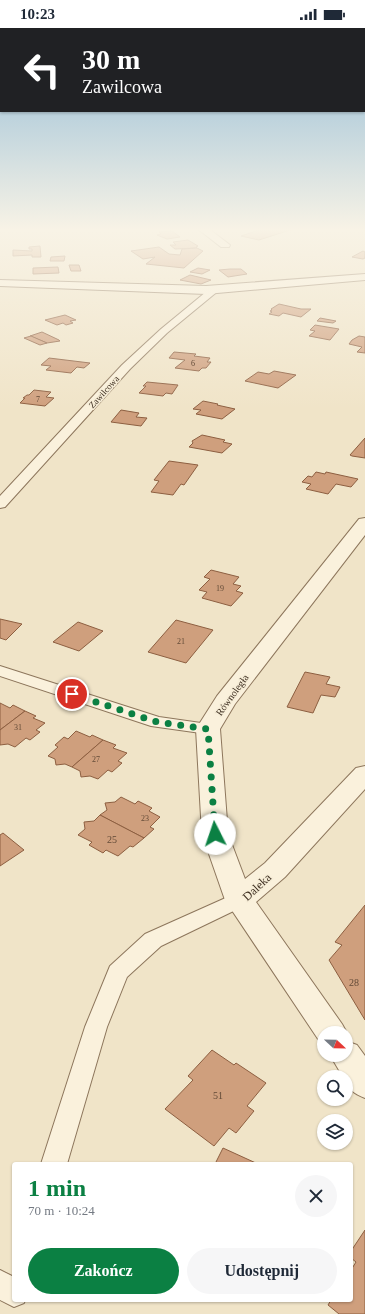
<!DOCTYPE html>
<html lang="pl">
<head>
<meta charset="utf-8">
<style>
  :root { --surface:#fff; --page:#f6f6f7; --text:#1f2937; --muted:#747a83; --accent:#0b8043 }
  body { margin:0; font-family:"Times New Roman",serif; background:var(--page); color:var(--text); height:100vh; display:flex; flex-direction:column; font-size:15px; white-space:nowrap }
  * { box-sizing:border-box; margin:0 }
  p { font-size:13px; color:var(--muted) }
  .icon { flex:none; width:22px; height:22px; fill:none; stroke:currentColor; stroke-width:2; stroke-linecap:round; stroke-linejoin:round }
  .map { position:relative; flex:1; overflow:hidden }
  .details { position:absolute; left:12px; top:1134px; width:341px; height:140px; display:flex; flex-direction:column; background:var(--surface); border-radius:4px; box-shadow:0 1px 3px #0004 }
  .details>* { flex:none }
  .guide { position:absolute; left:0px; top:0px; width:365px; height:84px; box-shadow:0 1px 3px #0004; background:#202124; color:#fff; overflow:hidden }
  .needle { width:26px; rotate:112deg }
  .tools { position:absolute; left:317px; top:998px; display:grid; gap:8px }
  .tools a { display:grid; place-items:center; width:36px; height:36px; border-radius:50%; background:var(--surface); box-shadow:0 1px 3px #0004; font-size:20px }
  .pin { position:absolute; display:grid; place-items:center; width:34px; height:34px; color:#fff; margin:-17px; border:2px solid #fff; border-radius:50%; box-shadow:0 1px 4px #0007 }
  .me { position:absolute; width:44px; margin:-22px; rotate:356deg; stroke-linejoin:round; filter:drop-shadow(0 0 3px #0008) }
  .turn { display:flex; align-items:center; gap:14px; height:84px; padding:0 16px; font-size:18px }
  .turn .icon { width:52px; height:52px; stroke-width:2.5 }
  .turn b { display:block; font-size:28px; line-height:34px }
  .round { display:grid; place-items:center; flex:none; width:42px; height:42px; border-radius:21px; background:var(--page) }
  .summary { display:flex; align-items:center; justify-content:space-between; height:68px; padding:0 16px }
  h1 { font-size:24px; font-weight:600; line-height:30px; color:var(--accent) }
  .action { display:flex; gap:8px; margin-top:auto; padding:8px 16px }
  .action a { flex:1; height:46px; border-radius:24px; background:var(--accent); color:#fff; font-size:16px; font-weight:600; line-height:46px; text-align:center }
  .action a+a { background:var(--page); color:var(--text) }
  .status { display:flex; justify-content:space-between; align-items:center; height:28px; padding:0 20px; background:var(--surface); direction:ltr }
  .status svg { height:11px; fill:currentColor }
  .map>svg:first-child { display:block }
  .building { fill:#cf9f7d; stroke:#8d5f41 }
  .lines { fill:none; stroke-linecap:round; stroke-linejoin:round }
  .service-casing { stroke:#8d765c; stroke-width:2 }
  .minor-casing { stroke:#8d765c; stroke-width:2 }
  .service { fill:#faf1dc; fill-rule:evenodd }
  .minor { fill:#faf1dc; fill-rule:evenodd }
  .route { stroke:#0b8043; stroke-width:7; stroke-dasharray:0 12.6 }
  .labels { text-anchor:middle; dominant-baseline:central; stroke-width:3; stroke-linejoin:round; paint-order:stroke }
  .number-label { font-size:8px; fill:#624a37 }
  .far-street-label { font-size:9px; fill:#3d2e20; stroke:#f7eed8 }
  .street-label { font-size:10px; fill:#3d2e20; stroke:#f7eed8 }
  .near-number-label { font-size:10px; fill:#624a37 }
  .near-street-label { font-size:12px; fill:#3d2e20; stroke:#f7eed8 }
</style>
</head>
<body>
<div class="status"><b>10:23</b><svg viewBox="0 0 49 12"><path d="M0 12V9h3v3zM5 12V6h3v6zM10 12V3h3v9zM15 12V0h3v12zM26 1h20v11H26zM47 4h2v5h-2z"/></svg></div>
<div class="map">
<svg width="365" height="1286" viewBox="0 0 365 1286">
  <rect width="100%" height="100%" fill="#f0e4c8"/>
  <!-- building -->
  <g class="building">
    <polygon points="262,201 293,201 259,212 241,208"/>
    <polygon points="172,203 180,209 167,211 157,207 161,206 159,204"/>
    <polygon points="188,212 198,218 196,219 197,220 175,221 170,217 176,217 173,214"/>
    <polygon points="40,218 41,229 32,229 32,227 13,228 13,222 32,223 32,221 29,221 29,219"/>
    <polygon points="159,219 169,226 180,227 182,221 197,220 203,223 184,240 146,236 155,229 143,231 131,223"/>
    <polygon points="363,223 365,224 365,230 363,231 352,229"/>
    <polygon points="65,228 64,233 50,233 51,229"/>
    <polygon points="69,237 79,237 81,243 71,243"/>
    <polygon points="58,239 59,245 33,246 33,240"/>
    <polygon points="198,240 210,242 202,246 190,244"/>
    <polygon points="230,241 241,241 247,246 228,249 219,242"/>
    <polygon points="190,247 211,252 201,256 180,252"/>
    <polygon points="279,276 301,281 311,281 301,289 283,285 279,288 269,286 272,284 270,283 272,282 271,281"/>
    <polygon points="65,287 76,292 70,293 73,295 66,297 63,295 57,297 45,292"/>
    <polygon points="320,290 336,293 333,295 317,293"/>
    <polygon points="315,297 339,301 330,312 309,308 315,303 310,302"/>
    <polygon points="42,304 59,312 60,313 47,315 30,308"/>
    <polygon points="31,308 47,315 40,317 24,310"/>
    <polygon points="359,308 365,309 365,325 357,324 362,319 349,316 352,312"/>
    <polygon points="174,324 196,326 194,328 210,330 207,334 211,334 206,340 202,340 199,343 175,340 185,332 169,330"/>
    <polygon points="49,330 90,335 84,340 77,339 71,345 46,342 51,338 41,337"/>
    <polygon points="274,343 296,347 278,360 245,353 258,344 269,346"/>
    <polygon points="147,354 178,357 172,366 166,365 163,368 139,365 146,358 143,358"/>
    <polygon points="34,362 51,364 46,369 54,370 45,378 20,375 25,370 23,370 27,367 29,367"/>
    <polygon points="203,373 218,376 217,377 235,381 222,391 196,386 201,382 193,381"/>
    <polygon points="121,382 139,385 136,389 147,390 141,398 111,394"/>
    <polygon points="202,407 225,412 223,414 232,416 222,425 189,419 193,415 192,413"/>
    <polygon points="365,410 365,430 352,428 350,427"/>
    <polygon points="169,433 198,437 184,457 181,456 173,467 151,464 159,453 154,452"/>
    <polygon points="316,444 325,446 326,444 358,451 351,459 336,456 328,466 306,461 311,456 302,454 308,448 312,449"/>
    <polygon points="211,542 239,549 233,556 241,558 236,563 243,565 231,578 202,570 207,564 199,562 210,551 204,549"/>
    <polygon points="0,591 22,596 6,612 0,610"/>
    <polygon points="176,592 213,602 186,635 148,624"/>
    <polygon points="78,594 103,603 79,623 53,614"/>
    <polygon points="305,644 330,649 326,656 340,659 335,669 321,667 313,685 287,679"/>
    <polygon points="0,675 10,680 13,677 25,683 0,702"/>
    <polygon points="25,683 36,688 33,690 45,695 36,702 40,704 30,712 26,710 15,719 8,716 0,717 0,702"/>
    <polygon points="76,703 90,709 92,707 103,712 72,739 65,736 56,737 55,731 48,728 58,719 55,717 64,709 68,711"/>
    <polygon points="103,712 116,717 113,720 127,725 118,733 122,735 112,744 108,742 98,751 90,748 81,749 80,743 72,739"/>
    <polygon points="121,769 135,776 138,773 152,780 149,783 160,789 150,799 154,801 144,810 100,787 107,782 105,775 115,774"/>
    <polygon points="100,787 144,810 133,819 130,818 118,828 106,822 103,825 89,817 92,814 78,807 85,801 84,794 94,793"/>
    <polygon points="3,805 24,822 0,838 0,807"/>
    <polygon points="365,877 365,992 329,932 342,917 335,914"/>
    <polygon points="212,1022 234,1037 236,1035 266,1055 247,1078 254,1083 236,1105 229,1100 214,1118 165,1081 193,1052 188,1048"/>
    <polygon points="223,1120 258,1136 215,1136"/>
    <polygon points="365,1202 365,1286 339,1286 328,1277 331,1272 351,1272 351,1242 356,1234 351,1230 351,1223"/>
  </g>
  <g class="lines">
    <!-- service casing -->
    <g class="service-casing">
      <g id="service">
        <polygon points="215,258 219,261 218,263 167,305 130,341 5,479 0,480 0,468 122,337 161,301 212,259"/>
        <polygon points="0,638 159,689 208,696 214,697 217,701 214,705 208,706 151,698 0,648"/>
        <polygon points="239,864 246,867 249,872 246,877 161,918 127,949 107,999 67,1136 41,1136 85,999 110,938 145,906"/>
        <polygon points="0,1242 14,1249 14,1272 25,1272 24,1275 14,1279 0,1272"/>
      </g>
    </g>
    <!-- minor casing -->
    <g class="minor-casing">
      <g id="minor">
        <polygon points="198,201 209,201 230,217 229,219 221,219"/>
        <polygon points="365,246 365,252 206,266 0,258 0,252 206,258"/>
        <polygon points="365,490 365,507 235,676 220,701 228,806 245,851 265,835 356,740 365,738 365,761 285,849 256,874 342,996 347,1005 346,1007 346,1005 324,1005 324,1016 320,1014 225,872 202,806 196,701 217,668 359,491"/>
        <path d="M346 1013 357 1017 365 1028V1070C355 1066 346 1061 346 1049H343L330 1027H346Z"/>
      </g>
    </g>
    <!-- service -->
    <use href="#service" class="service"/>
    <!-- minor -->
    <use href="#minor" class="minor"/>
  </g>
  <!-- sky -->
  <linearGradient id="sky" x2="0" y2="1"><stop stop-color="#8fbad6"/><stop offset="0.53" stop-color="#f8f3e6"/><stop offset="1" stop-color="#f8f3e6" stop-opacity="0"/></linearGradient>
  <rect width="365" height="381" fill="url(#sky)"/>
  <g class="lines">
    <!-- route -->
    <polyline class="route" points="72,666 157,694 208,701 215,806"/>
  </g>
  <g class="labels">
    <!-- number labels -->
    <g class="number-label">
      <text x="193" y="335">6</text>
      <text x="38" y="371">7</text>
      <text x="220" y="560">19</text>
      <text x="181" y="613">21</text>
      <text x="18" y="699">31</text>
      <text x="96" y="731">27</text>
      <text x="145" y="790">23</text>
    </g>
    <!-- far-street labels -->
    <g class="far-street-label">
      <text transform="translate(104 364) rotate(-48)">Zawilcowa</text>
    </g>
    <!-- street labels -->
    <g class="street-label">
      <text transform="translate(232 667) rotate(-54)">Równoległa</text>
    </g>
    <!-- near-number labels -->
    <g class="near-number-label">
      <text x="112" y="811">25</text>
      <text x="354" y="954">28</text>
      <text x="218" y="1067">51</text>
    </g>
    <!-- near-street labels -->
    <g class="near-street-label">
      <text transform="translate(257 859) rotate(-43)">Daleka</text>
    </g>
  </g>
</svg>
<div class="tools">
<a><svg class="needle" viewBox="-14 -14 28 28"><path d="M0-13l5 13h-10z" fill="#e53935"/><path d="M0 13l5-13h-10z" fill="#747a83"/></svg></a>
<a><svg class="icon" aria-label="search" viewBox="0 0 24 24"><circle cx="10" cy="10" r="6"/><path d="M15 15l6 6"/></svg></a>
<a><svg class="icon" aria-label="layers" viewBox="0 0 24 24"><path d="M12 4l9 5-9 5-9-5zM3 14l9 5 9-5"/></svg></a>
</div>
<div class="pin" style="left:72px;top:666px;background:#d93025"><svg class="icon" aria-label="arrive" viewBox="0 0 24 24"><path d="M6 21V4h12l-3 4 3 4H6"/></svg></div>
<svg class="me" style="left:215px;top:806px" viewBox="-20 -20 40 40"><circle r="19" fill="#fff"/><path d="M0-13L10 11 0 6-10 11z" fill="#0b8043"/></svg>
<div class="guide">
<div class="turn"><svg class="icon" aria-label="left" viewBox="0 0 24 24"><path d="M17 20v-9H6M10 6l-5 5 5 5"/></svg><div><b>30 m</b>Zawilcowa</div></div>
</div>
<section class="details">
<div class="summary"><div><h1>1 min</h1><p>70 m · 10:24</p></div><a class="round"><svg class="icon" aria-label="close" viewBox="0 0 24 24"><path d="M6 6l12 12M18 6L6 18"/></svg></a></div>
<div class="action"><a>Zakończ</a><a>Udostępnij</a></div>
</section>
</div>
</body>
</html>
